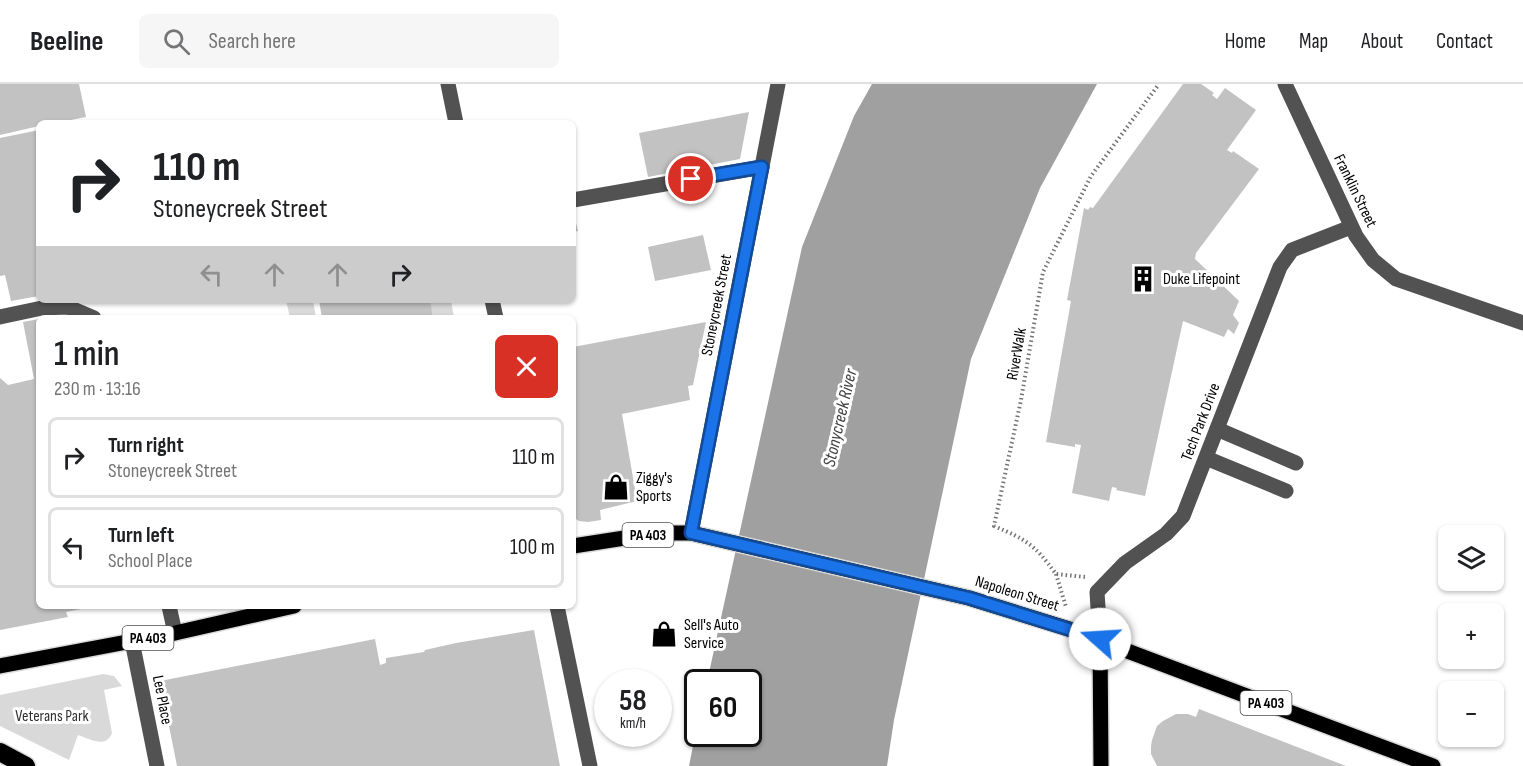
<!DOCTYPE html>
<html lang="en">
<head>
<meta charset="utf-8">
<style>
  :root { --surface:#fff; --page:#f6f6f6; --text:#202124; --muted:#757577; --line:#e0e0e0 }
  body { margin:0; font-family:"Sofia Sans Condensed",sans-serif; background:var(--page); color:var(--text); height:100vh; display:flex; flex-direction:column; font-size:22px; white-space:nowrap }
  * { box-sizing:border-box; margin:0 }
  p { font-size:20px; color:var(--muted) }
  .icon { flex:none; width:33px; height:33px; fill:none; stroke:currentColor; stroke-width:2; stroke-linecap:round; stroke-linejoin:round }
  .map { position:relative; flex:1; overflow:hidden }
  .details { position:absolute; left:36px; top:231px; width:540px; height:294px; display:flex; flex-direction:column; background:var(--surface); border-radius:9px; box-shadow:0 2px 4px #0004 }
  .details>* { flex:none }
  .guide { position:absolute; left:36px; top:36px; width:540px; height:183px; border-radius:9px; box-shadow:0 2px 4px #0004; background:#fff; color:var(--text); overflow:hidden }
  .buttons { position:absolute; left:1438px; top:441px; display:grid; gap:12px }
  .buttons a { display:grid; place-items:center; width:66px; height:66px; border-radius:9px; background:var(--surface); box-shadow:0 2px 4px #0004; font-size:30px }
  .speed { position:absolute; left:594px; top:585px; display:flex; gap:12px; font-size:30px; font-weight:700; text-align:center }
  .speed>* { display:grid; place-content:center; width:78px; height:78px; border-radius:50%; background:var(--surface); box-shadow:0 2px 4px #0004; line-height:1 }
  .speed small { font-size:15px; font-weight:400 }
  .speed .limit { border:3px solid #111; border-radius:9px; background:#fff; color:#111 }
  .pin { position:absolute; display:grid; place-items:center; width:51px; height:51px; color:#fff; margin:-26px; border:3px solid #fff; border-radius:50%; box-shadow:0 2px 6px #0007 }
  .me { position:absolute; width:66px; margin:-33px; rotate:289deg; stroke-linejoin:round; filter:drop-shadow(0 0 4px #0008) }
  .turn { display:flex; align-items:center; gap:21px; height:126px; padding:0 18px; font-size:27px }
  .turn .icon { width:78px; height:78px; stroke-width:2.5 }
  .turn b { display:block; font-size:42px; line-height:51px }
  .lanes { display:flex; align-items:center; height:57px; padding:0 18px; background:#0003; justify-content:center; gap:30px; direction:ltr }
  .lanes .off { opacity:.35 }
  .round { display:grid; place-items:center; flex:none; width:63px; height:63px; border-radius:9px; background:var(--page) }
  .overview { display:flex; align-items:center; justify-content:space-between; height:102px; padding:0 18px }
  h1 { font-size:36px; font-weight:600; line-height:45px }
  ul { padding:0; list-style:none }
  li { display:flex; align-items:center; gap:18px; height:81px; margin:0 12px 9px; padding:0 6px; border:3px solid var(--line); border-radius:9px }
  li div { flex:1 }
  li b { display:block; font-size:22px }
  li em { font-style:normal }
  header { display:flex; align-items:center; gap:36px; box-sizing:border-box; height:84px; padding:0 30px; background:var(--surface); border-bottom:2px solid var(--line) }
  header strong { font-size:28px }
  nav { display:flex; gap:33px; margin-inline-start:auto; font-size:21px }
  .search { width:420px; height:54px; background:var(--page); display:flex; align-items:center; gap:15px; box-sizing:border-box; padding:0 21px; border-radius:9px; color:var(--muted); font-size:22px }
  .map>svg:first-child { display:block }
  .green { fill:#d9d9d9 }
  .water { fill:#a0a0a0 }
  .building { fill:#c2c2c2 }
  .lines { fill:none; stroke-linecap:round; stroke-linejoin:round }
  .major-casing { stroke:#dbdbdb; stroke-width:18 }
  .highway-casing { stroke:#dbdbdb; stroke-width:21 }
  .path { stroke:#747474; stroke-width:4; stroke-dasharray:1.5 3; stroke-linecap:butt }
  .minor { stroke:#525252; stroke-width:15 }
  .major { stroke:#000; stroke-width:15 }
  .highway { stroke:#000; stroke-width:18 }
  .route-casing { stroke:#114b97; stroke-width:15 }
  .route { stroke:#1a73e8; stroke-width:10 }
  .labels { text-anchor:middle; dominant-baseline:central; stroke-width:6; stroke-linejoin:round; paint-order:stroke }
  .shield { fill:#fff; stroke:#4c4c4c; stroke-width:1.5 }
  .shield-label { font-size:15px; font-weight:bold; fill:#000 }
  .street-label { font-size:16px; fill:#000; stroke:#fff }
  .poi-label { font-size:16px; fill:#000; stroke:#fff; text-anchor:start }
  .park-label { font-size:16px; fill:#303030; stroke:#fff }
  .water-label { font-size:18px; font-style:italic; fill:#414141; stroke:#fff }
</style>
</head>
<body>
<header>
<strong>Beeline</strong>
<div class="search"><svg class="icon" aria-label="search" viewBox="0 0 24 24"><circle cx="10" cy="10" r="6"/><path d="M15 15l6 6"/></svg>Search here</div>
<nav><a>Home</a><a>Map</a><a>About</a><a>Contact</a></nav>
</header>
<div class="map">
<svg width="1523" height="682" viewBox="0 0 1523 682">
  <rect width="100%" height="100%" fill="#fff"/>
  <!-- green -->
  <g class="green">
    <polygon points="286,216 313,216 316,234 290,234"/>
    <polygon points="429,216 451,216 454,234 425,234 433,232"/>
    <path d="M103 590 114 592 122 602 104 606 112 649C106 665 90 655 78 651L69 676 0 642V611Z"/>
  </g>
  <!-- water -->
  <polygon class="water" points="872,0 1097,0 1040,104 971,275 894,636 887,682 689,682 697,642 698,650 748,650 748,598 707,598 802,163 854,32"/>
  <!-- building -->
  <g class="building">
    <polygon points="0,0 79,0 86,33 56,39 39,39 39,42 0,51"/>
    <polygon points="1183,0 1201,0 1214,9 1212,11 1217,15 1225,4 1256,26 1227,66 1232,69 1233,67 1259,85 1196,169 1195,175 1239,217 1233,231 1239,239 1234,250 1228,245 1224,253 1183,237 1145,412 1116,406 1117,404 1112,403 1109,417 1072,409 1081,361 1075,360 1075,363 1046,358 1071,217 1067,216 1084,124 1088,126 1090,123 1093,124"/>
    <polygon points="749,28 740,75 648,93 639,49"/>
    <polygon points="39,46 39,212 11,217 5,191 0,192 0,54"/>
    <polygon points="573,127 578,147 573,148"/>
    <polygon points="703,151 711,186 655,197 648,163"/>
    <polygon points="319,216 430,216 433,233 322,234"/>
    <polygon points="39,235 39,522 80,522 81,525 66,528 68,533 0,546 0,294 8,301 34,295 23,238"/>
    <polygon points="706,238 693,301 688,302 690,316 622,330 637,417 600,426 601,436 588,438 579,437 573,433 573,263"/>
    <polygon points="534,546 560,682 177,682 160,597 375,555 380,581 386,579 386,574 424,568 425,566 456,559"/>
    <polygon points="1199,625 1266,651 1346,682 1157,682 1151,670 1151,662 1152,656 1157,642 1163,637 1176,630 1188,630 1196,633"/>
  </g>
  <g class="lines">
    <!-- major casing -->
    <g class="major-casing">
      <g id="major">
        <polyline points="573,462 657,449 691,449 969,514 1069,545 1433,682"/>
        <polyline points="1100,555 1101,682"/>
        <polyline points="0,582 175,549 294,522"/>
      </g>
    </g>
    <!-- highway casing -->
    <g class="highway-casing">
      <polyline id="highway" points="0,668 26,682"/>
    </g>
    <!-- path -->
    <g class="path">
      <polyline points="1056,490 1066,523"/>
      <path d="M1085 493 1056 490C1034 460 1027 456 994 442L1021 316 1043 188 1091 92 1159 0"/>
    </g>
    <!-- minor -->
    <g class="minor">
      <polyline points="448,0 456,39"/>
      <polyline points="1285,0 1356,152 1373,176 1396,195 1523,239"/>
      <polyline points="573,116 762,83"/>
      <polyline points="492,216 496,234"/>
      <polyline points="0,233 42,224 68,223 94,234"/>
      <polyline points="1217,345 1296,379"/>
      <polyline points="1206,374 1286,407"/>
      <polyline points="691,449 778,0"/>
      <polyline points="169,522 175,549"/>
      <polyline points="557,522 590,682"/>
      <polyline points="1100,555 1097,508 1125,479 1166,450 1183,432 1280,183 1292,166 1351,143"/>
      <polyline points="132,557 157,682"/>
    </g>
    <!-- major -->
    <use href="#major" class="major"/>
    <!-- highway -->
    <use href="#highway" class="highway"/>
  </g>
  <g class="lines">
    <!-- route casing -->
    <g class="route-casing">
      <polyline id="route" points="691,95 762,83 691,449 969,514 1100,555"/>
    </g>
    <!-- route -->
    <use href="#route" class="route"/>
  </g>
  <!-- icons -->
  <defs>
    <g id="building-bare" transform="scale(2.07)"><path d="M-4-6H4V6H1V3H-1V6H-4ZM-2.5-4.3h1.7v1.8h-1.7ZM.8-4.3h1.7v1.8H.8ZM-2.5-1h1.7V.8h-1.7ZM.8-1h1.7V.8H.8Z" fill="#000" stroke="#fff" stroke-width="2.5" paint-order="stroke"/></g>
    <g id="shop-bare" transform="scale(2.07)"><path d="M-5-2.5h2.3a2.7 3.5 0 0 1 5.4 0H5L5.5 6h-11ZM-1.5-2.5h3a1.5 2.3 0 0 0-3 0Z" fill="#000" stroke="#fff" stroke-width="2.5" paint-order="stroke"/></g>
  </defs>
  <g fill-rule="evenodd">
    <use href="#building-bare" x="1143" y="195"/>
    <use href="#shop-bare" x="616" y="403"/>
    <use href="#shop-bare" x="664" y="550"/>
  </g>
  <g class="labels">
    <!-- shield labels -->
    <g class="shield">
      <rect x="622.5" y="439" width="51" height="24" rx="4.5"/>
      <rect x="122.5" y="542" width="51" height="24" rx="4.5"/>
      <rect x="1240.5" y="607" width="51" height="24" rx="4.5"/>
    </g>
    <g class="shield-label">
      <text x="648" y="451">PA 403</text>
      <text x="148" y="554">PA 403</text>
      <text x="1266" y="619">PA 403</text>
    </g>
    <!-- street labels -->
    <g class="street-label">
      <text transform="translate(1355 107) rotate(64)">Franklin Street</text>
      <text transform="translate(717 221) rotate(-79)">Stoneycreek Street</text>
      <text transform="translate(1017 270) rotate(-80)">RiverWalk</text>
      <text transform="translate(1201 338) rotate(-69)">Tech Park Drive</text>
      <text transform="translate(1017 510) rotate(17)">Napoleon Street</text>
      <text transform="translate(162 616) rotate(79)">Lee Place</text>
    </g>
    <!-- poi labels -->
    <g class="poi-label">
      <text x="1163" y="195">Duke Lifepoint</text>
      <text x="636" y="394">Ziggy's<tspan x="636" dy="18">Sports</tspan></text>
      <text x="684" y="541">Sell's Auto<tspan x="684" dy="18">Service</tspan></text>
    </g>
    <!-- park labels -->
    <g class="park-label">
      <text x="52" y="632">Veterans Park</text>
    </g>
    <!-- water labels -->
    <g class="water-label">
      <text transform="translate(840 334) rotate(-77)">Stonycreek River</text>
    </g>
  </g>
</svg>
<div class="buttons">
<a><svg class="icon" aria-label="layers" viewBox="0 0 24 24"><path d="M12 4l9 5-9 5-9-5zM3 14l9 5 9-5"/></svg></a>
<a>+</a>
<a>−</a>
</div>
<div class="speed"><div>58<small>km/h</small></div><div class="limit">60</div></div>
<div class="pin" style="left:691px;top:95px;background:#d93025"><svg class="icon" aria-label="arrive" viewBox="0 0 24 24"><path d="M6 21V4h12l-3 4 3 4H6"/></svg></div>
<svg class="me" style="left:1100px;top:555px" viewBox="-20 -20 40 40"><circle r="19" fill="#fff"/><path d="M0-13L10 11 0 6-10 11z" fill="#1a73e8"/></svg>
<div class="guide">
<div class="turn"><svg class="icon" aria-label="right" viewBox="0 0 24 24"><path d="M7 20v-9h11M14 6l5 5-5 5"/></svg><div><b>110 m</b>Stoneycreek Street</div></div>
<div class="lanes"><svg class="icon off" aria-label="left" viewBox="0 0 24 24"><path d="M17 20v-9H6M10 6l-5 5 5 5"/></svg><svg class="icon off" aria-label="ahead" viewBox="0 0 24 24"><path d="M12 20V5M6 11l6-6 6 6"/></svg><svg class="icon off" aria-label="ahead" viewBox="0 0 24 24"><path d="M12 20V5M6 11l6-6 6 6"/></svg><svg class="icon" aria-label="right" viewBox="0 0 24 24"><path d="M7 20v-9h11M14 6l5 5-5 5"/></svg></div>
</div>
<section class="details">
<div class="overview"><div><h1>1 min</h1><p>230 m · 13:16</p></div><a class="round" style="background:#d93025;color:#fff"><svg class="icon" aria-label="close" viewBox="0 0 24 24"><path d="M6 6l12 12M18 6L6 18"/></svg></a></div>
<ul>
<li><svg class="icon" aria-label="right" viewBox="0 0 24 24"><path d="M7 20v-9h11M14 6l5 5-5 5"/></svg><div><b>Turn right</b><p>Stoneycreek Street</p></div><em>110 m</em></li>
<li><svg class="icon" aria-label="left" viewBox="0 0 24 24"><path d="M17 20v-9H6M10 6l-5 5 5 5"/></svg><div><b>Turn left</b><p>School Place</p></div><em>100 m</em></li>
</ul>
</section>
</div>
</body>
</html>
